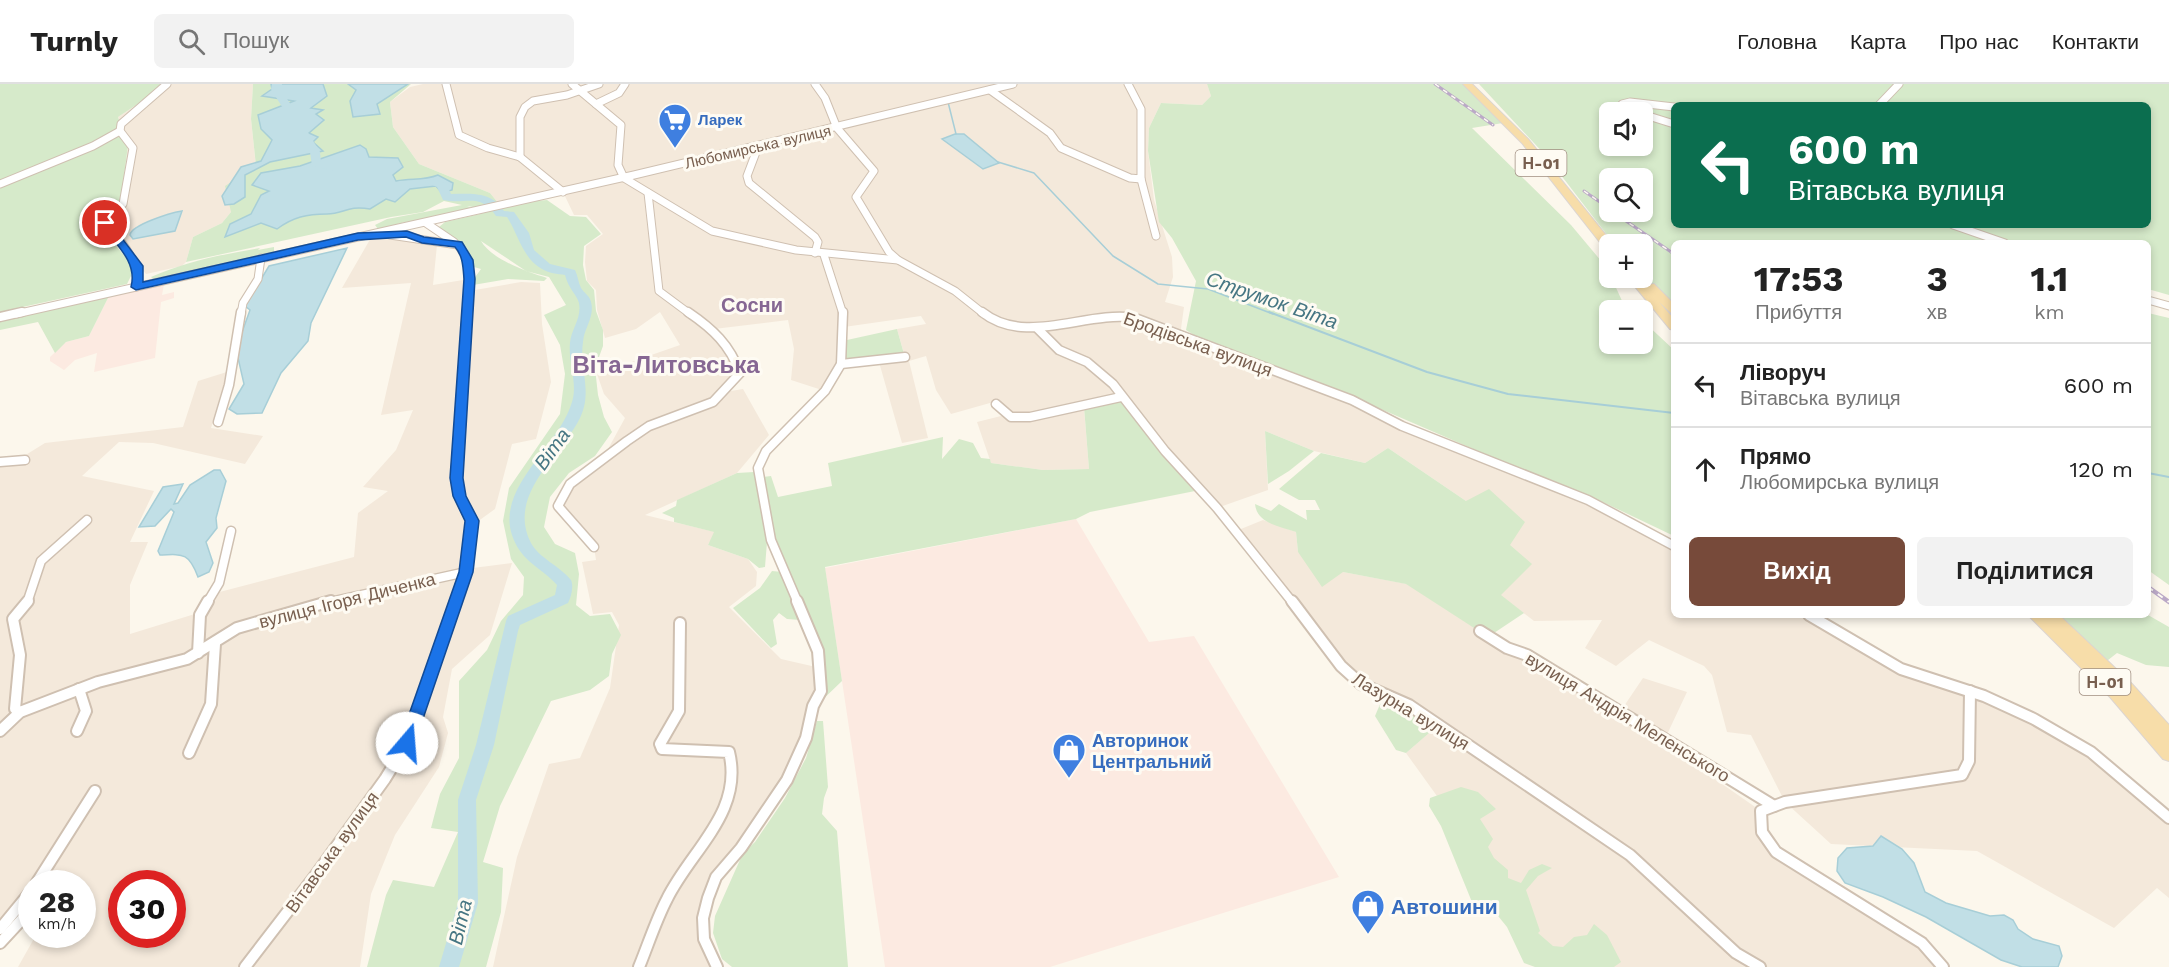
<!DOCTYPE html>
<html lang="uk">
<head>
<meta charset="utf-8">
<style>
  :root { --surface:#fff; --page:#f2f2f2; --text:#222; --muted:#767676; --line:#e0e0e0; --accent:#774a3a }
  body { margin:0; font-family:"Work Sans",sans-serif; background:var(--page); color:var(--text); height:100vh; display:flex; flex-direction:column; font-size:22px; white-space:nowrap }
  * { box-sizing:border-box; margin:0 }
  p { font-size:20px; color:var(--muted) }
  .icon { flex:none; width:33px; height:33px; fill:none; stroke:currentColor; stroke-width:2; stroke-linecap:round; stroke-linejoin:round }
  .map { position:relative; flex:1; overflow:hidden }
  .details { position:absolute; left:1671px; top:156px; width:480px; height:378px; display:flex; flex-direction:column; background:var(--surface); border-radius:9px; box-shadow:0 3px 9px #0003 }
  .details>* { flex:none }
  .guide { position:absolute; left:1671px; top:18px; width:480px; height:126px; border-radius:9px; box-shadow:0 3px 9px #0003; background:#0b6e4f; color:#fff; overflow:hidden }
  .fabs { position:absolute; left:1599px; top:18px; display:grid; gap:12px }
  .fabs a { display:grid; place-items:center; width:54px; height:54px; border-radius:9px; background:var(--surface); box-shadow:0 3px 9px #0003; font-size:30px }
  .speed { position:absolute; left:18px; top:786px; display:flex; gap:12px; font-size:30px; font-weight:700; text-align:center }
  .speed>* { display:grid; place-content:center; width:78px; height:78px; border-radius:50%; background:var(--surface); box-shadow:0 3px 9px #0003; line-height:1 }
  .speed small { font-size:15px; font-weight:400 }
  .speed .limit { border:9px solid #d22; background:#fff; color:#111 }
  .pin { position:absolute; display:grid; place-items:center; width:51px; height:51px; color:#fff; margin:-26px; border:3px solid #fff; border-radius:50%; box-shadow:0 2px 6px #0007 }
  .me { position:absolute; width:66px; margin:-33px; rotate:18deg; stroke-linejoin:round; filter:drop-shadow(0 0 4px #0008) }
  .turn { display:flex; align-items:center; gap:21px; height:126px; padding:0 18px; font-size:27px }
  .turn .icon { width:78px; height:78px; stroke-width:2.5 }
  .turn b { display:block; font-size:42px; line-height:51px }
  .eta { display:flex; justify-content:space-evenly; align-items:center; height:102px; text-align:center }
  .eta b { font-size:36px; font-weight:700; line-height:42px }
  .cta { display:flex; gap:12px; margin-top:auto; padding:12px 18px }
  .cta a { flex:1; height:69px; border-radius:9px; background:var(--accent); color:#fff; font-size:24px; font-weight:700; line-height:69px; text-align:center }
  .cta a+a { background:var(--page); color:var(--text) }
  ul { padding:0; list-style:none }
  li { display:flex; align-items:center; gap:18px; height:84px; padding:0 18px; border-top:2px solid var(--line) }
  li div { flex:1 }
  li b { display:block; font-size:22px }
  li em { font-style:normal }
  header { display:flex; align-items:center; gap:36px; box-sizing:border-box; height:84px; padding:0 30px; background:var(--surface); border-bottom:2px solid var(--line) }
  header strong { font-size:28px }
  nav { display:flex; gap:33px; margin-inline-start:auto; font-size:21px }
  .search { width:420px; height:54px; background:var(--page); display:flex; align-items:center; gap:15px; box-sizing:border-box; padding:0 21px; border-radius:9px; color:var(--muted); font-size:22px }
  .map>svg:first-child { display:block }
  .residential { fill:#f4e9db; fill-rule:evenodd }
  .commercial { fill:#fceae1 }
  .green { fill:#d6eaca; fill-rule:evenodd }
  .water { fill:#c1dfe6; stroke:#a7ced7; stroke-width:1.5 }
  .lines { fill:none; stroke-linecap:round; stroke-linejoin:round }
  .stream-far1 { stroke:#a7ced7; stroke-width:1.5 }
  .stream { stroke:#a7ced7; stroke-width:2 }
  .river { fill:#c1dfe6; fill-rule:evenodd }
  .street-far2-casing { stroke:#cfc0b1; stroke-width:9 }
  .street-far1-casing { stroke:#cfc0b1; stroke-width:11 }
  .street-casing { stroke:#cfc0b1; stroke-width:14 }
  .primary-casing { stroke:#dcd5d1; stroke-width:2 }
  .street-far2 { stroke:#fff; stroke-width:7 }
  .street-far1 { stroke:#fff; stroke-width:8 }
  .street { stroke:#fff; stroke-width:10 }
  .primary { fill:#f7dda9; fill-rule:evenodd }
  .rail-far1-casing { stroke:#bba9c7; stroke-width:3 }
  .rail-casing { stroke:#bba9c7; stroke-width:4.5 }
  .rail-far1 { stroke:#fefbf3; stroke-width:1.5; stroke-dasharray:5; stroke-linecap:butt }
  .rail { stroke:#fefbf3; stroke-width:2; stroke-dasharray:6; stroke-linecap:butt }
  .route { fill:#1a73e8; stroke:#114b97; stroke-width:1.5 }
  .labels { text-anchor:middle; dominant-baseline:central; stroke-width:6; stroke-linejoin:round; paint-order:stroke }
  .far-shop-label { font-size:15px; font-weight:bold; fill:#366cbe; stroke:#fefbf3; text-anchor:start }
  .far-street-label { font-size:15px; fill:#785f4f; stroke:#fefbf3 }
  .shield { fill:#fefbf3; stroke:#a08e80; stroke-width:1.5 }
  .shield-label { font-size:16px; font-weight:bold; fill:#785f4f }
  .street-label { font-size:18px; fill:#785f4f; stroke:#fefbf3 }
  .shop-label { font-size:18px; font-weight:bold; fill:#366cbe; stroke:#fefbf3; text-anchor:start }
  .water-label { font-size:20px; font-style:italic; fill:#467683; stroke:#fefbf3 }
  .neighbourhood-label { font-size:20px; font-weight:bold; fill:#866793; stroke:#fefbf3 }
  .near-shop-label { font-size:21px; font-weight:bold; fill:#366cbe; stroke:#fefbf3; text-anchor:start }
  .district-label { font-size:24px; font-weight:bold; fill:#866793; stroke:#fefbf3 }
</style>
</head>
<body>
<header>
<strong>Turnly</strong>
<div class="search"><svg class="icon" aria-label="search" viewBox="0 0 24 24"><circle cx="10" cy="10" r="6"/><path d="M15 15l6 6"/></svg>Пошук</div>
<nav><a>Головна</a><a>Карта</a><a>Про нас</a><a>Контакти</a></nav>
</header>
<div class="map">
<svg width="2169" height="883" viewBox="0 0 2169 883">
  <rect width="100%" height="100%" fill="#fcf7ec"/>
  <!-- residential -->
  <g class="residential">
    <polygon points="168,0 253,0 251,35 256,83 231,128 222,139 193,153 186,178 182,182 146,190 100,130 121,116 128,61 118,33"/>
    <polygon points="423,0 1207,0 1211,12 1202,21 1161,19 1149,44 1148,67 1154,116 1172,173 1173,193 1165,218 1184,223 1180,252 1267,284 1402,342 1588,416 1674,462 1674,531 1809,531 1868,568 1970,607 2091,668 2169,734 2169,814 2157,804 2114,844 1977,767 1831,760 1785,718 1751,651 1727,648 1712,591 1704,582 1649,556 1616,582 1585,564 1602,536 1534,537 1500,511 1510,461 1466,417 1388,364 1365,379 1314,367 1265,347 1268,406 1217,424 1196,402 1084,324 1089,385 1043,386 991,379 977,338 1001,332 997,317 951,330 936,306 926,272 909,277 928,354 902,359 879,278 905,273 897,245 926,240 921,232 844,243 841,280 825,307 791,296 794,265 788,236 714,245 740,289 725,308 743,305 769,351 737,389 645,431 715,448 708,461 748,475 757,488 756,502 729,523 781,575 816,583 821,593 798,672 716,793 703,834 717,883 493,883 517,773 549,680 580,674 610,604 619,541 612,528 593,530 582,478 596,476 594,463 558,422 570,400 602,376 625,334 604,310 597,290 680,261 660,228 636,245 605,254 597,226 596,206 587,197 585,178 586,162 603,150 587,131 574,131 563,108 499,120 490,109 419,80 393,43 390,18 410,3"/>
    <path d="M407 150 437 161 433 201 469 195V207L521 198 540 199 542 240 551 298 536 355 512 360 495 425 477 438 473 484 512 479 490 551 452 585 443 633 448 649 439 683 395 751 371 810 360 883H18L36 851 82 850V800H32L31 836 15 837 0 843V379L24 372 45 359 183 343 198 297 230 287 211 344 263 352 245 380 153 359 119 358 82 392 154 407 130 458H148L130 501V550L198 529 212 510 354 473 358 429 388 407 363 403 396 366 413 326 381 331 411 199 342 204 372 152ZM122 800H172V850H122Z"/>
    <polygon points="1263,436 1296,448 1298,468 1343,488 1407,500 1523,575 1620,628 1643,594 1687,608 1663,659 1761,727 1767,760 1894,842 1942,883 1560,883 1406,669 1438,641 1361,600 1236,447"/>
  </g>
  <!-- commercial -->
  <g class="commercial">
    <polygon points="164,200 162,211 174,208 174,214 161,218 155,274 94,288 97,269 75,276 64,286 50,277 50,273 66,258 89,252 109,212"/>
    <polygon points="1076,435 1149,558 1194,552 1339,793 1050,883 885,883 825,484"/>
  </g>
  <!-- green -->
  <g class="green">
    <polygon points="0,0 168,0 118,33 128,61 121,116 91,137 95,143 99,142 135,184 127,200 0,228"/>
    <path d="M253 0H411L390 18 393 43 419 80 490 109 499 120 547 116 570 132 586 133 601 150 584 162 583 181 586 196 594 206 596 227 603 246V262L595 284 598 311 604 333 612 348 595 372 569 389 550 413 544 443 555 460 575 469 579 490 576 521 590 532 610 530 621 551 612 570 609 592 590 606 551 617 500 722 483 778 503 784 501 828 486 883H367L386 811 393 796 434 803 458 748 431 744 440 710 459 674V597L487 566 501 537 523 511 524 493 511 475 503 437 509 404 560 330 565 290 560 261 544 231 566 221 549 193 526 187 481 157C491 175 527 188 547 194L544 197 508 195 473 201V196L481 185 474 183 467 164 439 143 445 138 480 130 479 124 467 122 474 125 415 138C402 136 391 144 378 145L375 141 387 135 462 121 444 117 423 128 391 133 186 178 193 153 222 139 231 128 225 102 256 82 251 35Z"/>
    <polygon points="1207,0 1463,0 1503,39 1472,44 1571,141 1607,184 1623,219 1631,226 1610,226 1610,260 1642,260 1643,237 1674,266 1674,452 1588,411 1522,386 1383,326 1197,253 1186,246 1196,197 1172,154 1159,138 1148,67 1149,44 1161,19 1202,21 1211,12"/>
    <path d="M1479 0H2169V211L2148 205V159H1674V226L1643 193 1642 160H1614L1547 73ZM1674 21H2148V141H1674ZM1610 28H1642V62H1610ZM1610 94H1642V128H1610Z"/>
    <path d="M274 163V169L219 180 215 184 168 192 169 194 148 197 153 195 151 193C185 178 223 170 260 164L258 166Z"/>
    <polygon points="109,212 89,252 66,258 55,269 38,238 0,246 0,235"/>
    <polygon points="2148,229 2169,234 2169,501 2148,486"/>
    <polygon points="897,245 904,270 845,276 847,256"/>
    <polygon points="1119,315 1195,407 1090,428 1076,435 825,483 842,597 817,621 824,600 788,484 774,455 763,393 771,392 778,413 832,402 828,379 943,353 942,375 959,355 973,359 981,374 990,375 991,379 1043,386 1089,385 1084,323"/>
    <polygon points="1265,347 1314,367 1289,387 1268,400"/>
    <path d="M1388 364 1466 417 1489 405 1525 438 1510 461 1532 480 1501 511 1524 529 1488 553 1406 500 1343 488 1322 503 1298 468 1296 448C1280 442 1257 440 1255 420L1271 427 1279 420 1307 436 1306 426H1320L1315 416H1299L1279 405 1321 369 1365 379Z"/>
    <polygon points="754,388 767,458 765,483 759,484 748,475 708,461 714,448 674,438 674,434 662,429 676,422 677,416 737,389"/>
    <polygon points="772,487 782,488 800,536 787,535 779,529 773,536 777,560 771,564 733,524 760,504"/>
    <polygon points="2050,531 2148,531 2169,543 2169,583 2146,581 2117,569 2103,580"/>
    <polygon points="1381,618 1410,627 1436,643 1406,669 1396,666 1375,632"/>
    <polygon points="817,637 823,637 828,703 824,714 822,730 837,747 848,883 732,883 722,875 713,849 715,832 743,769 755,758 785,714 806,674"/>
    <polygon points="1461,703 1478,708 1496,725 1480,735 1493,755 1488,763 1494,774 1508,786 1508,794 1521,799 1529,786 1542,780 1552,784 1538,792 1526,806 1540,847 1538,849 1553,862 1563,863 1574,853 1587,851 1594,840 1607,851 1621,878 1614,883 1535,883 1524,879 1507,843 1494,827 1488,829 1474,823 1441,742 1429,722 1430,714"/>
  </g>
  <!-- water -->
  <g class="water">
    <polygon points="271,0 323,0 327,12 311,24 323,26 316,30 324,36 309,49 318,53 313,58 323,67 270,78 245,91 245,113 234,120 225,121 222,112 241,83 261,77 272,56 261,45 258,31 294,17 262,12 272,5"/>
    <polygon points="348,0 408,0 377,20 380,30 353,33 350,17 356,6"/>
    <polygon points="955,50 964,50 999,79 983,85 942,55"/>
    <path d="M360 61 366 65 369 73 398 74 403 83 393 91 396 97C413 94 423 97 438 91L453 99 452 106 442 109 436 102 410 105 395 118 386 115 370 125C347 121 344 130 327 130 307 130 293 133 277 145L261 139 225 153 230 140 251 130 261 111 269 107 252 101 261 89 300 82Z"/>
    <path d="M182 127 175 147 133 155 130 151C131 141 170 129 182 127Z"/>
    <polygon points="347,164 311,239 308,257 281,289 262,329 237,330 229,325 244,300 236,265 250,226 245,222 269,182"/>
    <path d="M214 386H220L226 397 216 434 217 444 206 458 213 479 209 488 198 493C189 469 184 470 160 471L158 467 174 428 171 425 155 442 139 443 163 403 183 400 174 420 178 419 190 401Z"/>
    <polygon points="1881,752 1902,765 1914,779 1925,808 1946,819 1990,832 2004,831 2013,836 2018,845 2033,855 2059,862 2062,872 2058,883 2022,883 2001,876 1926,833 1883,813 1845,799 1837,787 1838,774 1847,764 1873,762"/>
  </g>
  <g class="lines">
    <!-- stream-far1 -->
    <g class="stream-far1">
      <polyline points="948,18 956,50"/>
      <polyline points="998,78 1034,89 1113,172 1158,200 1208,205 1273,230"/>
    </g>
    <!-- stream -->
    <g class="stream">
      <polyline points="1269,228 1427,288 1508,310 1674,329"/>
      <polyline points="2148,389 2169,393"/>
    </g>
    <!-- river -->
    <g class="river">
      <polygon points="272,0 282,0 281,5 320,68 321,78 336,83 336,87 312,82 310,68 271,5"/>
      <path d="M431 95 446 99 451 110C471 110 491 107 504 127L514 128 529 149 534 166 550 180 575 186C578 192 578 198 581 204 584 209 590 212 591 218 595 233 584 244 583 258 579 285 593 307 580 334 561 372 506 411 531 459 539 474 560 482 571 496 574 503 571 513 568 519L520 541 518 547 494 661 476 716 478 819 459 883H439L458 819V716L476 661 506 537 508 532 555 511 557 501C546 488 530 481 520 467 482 411 558 367 572 318 578 299 568 278 570 259 571 245 582 234 579 219 577 211 568 204 565 191 558 190 548 189 542 185 523 175 518 150 507 133L496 132C480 108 466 121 443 116L437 103 425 98Z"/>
    </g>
    <!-- street-far2 casing -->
    <g class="street-far2-casing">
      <g id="street-far2">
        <polyline points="446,0 459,51 488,64 520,73 563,108"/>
        <polyline points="572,0 621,41 618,81 624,94 712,147 796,166 898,176 955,207 984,230"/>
        <polyline points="815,0 825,14 837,44 874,87 856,113 889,168 898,176"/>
        <polyline points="990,6 1050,49 1061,64 1130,94 1141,95 1141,25 1128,0"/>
        <polyline points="596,20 619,9 625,0"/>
        <polyline points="1879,21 1899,0"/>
        <polyline points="1638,28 1622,20 1630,18 1674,23"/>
        <polyline points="1642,30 1674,40"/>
        <polyline points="758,63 747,92 749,99 815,153 818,158 815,169"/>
        <polyline points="520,73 520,33 525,23 533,17 567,11 599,0"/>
        <polyline points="1141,95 1156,152"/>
        <polyline points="0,100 93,62 120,47"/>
        <polyline points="648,109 659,207 690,230"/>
        <polyline points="426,139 454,158"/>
        <polyline points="1953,141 2005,159"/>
        <polyline points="390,151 458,161 468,176 467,230"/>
        <polyline points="824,171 843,230"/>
        <path d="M136 203C140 174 119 155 102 135L123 120 133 64 120 47 121 40 167 0"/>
        <polyline points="2148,216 2169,222"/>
        <polyline points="16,230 634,91 1013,0"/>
        <polyline points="241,230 243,219 258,195 261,174"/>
      </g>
    </g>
    <!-- street-far1 casing -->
    <g class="street-far1-casing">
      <g id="street-far1">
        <path d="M982 228C1026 263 1086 226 1135 234L1352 316 1402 342 1588 416 1674 462"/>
        <polyline points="0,233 22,228"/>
        <polyline points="1037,244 1059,266 1087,278 1113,300 1165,367 1217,424 1293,519"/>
        <polyline points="841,280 905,273"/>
        <polyline points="996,320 1011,333 1030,333 1121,313"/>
        <polyline points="218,338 229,301 241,228"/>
        <polyline points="0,378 25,376"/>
        <path d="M594 463 558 422 570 400 627 357 649 342 713 318 740 289C730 261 713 245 688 228"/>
        <polyline points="27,519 41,477 87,436"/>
        <polyline points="207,519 219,499 231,447"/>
        <polyline points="325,519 466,488"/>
        <polyline points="455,519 466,488 472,437 459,413 456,394 467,228"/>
        <polyline points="798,519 771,456 758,384 766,367 825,307 841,280 843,228"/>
      </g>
    </g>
    <!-- street casing -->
    <g class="street-casing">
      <g id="street">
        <polyline points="1292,517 1341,582 1361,600 1409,621 1630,771 1736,869 1760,883"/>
        <polyline points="1809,531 1901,585 1984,612 2034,635 2091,668 2169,734"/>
        <polyline points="1480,547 1507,564 1527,571 1774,722"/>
        <polyline points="198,569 200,531 208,517"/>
        <polyline points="20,628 15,625 20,571 13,535 28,517"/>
        <polyline points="0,647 20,628 98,598 187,575 237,544 331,517"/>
        <polyline points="77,647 86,627 79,605"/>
        <polyline points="189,669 211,620 215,560"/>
        <polyline points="36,800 95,707"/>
        <polyline points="0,845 32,806"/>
        <polyline points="0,859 25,832"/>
        <polyline points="245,883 315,792 385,695 407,659 456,517"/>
        <path d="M639 883C648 861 656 836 667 815 691 766 744 728 729 668L662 665 660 660 679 627 680 539"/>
        <polyline points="717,883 704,855 703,834 708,814 716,793 741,764 787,696 806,654 813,622 821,607 818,567 797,517"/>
        <polyline points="1943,883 1922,859 1776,768 1762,748 1761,727 1785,718 1962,691 1969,677 1970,607"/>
      </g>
    </g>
    <!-- primary casing -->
    <g class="primary-casing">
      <g id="primary">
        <polygon points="1463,0 1472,0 1528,55 1613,160 1610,160 1610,167 1606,166 1522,59"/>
        <polygon points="1628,194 1638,194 1645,201 1654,200 1674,220 1674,230 1670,228 1659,218 1674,235 1674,246 1670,245"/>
        <polygon points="2028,531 2059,531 2132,600 2169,641 2169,677 2163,675 2110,613"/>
      </g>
    </g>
    <!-- street-far2 -->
    <use href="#street-far2" class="street-far2"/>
    <!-- street-far1 -->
    <use href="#street-far1" class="street-far1"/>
    <!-- street -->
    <use href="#street" class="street"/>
    <!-- primary -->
    <use href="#primary" class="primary"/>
    <!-- rail-far1 casing -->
    <g class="rail-far1-casing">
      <g id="rail-far1">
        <polyline points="1435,0 1493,41"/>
        <polyline points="1584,107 1610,125"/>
        <polyline points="1613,128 1674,170"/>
      </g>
    </g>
    <!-- rail casing -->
    <g class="rail-casing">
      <polyline id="rail" points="2148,503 2169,518"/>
    </g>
    <!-- rail-far1 -->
    <use href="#rail-far1" class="rail-far1"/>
    <!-- rail -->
    <use href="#rail" class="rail"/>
  </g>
  <!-- route -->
  <path class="route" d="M101 137H109L143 182V198L358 149 407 147 424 153 462 158 473 176 475 195 463 394 466 412 479 437 473 488 413 664H402L399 659 459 488 465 437 453 412 450 394 464 195C463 183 463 172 455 163L422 159 406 153 358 156 136 206 131 203C138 177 114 159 100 139Z"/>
  <!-- icons -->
  <defs>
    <g id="supermarket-pin" transform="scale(1.725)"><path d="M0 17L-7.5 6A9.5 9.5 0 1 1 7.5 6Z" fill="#3f7fe0" stroke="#fefbf3"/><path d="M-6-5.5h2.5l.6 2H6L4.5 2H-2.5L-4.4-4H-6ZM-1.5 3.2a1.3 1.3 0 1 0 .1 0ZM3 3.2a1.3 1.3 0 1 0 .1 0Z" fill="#fff"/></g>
    <g id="shop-pin" transform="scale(1.725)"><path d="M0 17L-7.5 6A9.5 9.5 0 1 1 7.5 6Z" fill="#3f7fe0" stroke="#fefbf3"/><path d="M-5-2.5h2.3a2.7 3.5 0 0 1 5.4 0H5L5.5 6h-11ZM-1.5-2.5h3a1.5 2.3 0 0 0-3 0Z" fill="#fff"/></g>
  </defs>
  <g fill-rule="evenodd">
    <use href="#supermarket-pin" x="675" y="36"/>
    <use href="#shop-pin" x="1069" y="666"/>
    <use href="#shop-pin" x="1368" y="822"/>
  </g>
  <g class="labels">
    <!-- far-shop labels -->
    <g class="far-shop-label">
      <text x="698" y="36">Ларек</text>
    </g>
    <!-- far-street labels -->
    <g class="far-street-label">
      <text transform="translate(758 63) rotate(-13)">Любомирська вулиця</text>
    </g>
    <!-- shield labels -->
    <g class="shield">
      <rect x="1515.5" y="66" width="51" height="26" rx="4.5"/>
      <rect x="2079.5" y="585" width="51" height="26" rx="4.5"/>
    </g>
    <g class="shield-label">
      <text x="1541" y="79">Н-01</text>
      <text x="2105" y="598">Н-01</text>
    </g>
    <!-- street labels -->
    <g class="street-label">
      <text transform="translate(1198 260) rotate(20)">Бродівська вулиця</text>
      <text transform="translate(347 516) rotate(-14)">вулиця Ігоря Диченка</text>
      <text transform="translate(1411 627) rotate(31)">Лазурна вулиця</text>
      <text transform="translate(1628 633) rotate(31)">вулиця Андрія Меленського</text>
      <text transform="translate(332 768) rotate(-54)">Вітавська вулиця</text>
    </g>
    <!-- shop labels -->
    <g class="shop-label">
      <text x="1092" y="656">Авторинок<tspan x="1092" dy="21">Центральний</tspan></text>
    </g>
    <!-- water labels -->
    <g class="water-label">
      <text transform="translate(1272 216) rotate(19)">Струмок Віта</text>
      <text transform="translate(552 365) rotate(-54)">Віта</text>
      <text transform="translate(460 838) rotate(-77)">Віта</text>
    </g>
    <!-- neighbourhood labels -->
    <g class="neighbourhood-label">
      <text x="752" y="221">Сосни</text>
    </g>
    <!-- near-shop labels -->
    <g class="near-shop-label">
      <text x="1391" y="822">Автошини</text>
    </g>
    <!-- district labels -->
    <g class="district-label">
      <text x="666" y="281">Віта-Литовська</text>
    </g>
  </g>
</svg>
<div class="fabs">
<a><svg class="icon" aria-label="sound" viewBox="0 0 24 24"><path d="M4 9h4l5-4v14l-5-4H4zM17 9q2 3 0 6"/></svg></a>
<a><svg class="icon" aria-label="search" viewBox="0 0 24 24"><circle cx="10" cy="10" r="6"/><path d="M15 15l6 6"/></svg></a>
<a>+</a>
<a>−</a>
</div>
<div class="speed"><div>28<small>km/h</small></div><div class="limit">30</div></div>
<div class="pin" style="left:105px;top:139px;background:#d93025"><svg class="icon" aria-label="arrive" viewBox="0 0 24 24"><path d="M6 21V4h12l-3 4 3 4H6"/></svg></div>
<svg class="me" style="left:407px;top:659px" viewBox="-20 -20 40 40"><circle r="19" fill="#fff"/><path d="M0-13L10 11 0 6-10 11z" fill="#1a73e8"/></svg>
<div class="guide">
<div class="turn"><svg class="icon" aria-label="left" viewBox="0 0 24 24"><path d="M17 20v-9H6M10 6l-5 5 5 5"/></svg><div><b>600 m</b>Вітавська вулиця</div></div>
</div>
<section class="details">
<div class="eta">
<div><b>17:53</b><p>Прибуття</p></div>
<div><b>3</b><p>хв</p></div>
<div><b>1.1</b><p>km</p></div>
</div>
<ul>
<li><svg class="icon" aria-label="left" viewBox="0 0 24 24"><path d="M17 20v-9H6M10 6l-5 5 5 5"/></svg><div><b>Ліворуч</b><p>Вітавська вулиця</p></div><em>600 m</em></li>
<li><svg class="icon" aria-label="ahead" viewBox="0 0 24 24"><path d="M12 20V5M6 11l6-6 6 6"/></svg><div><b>Прямо</b><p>Любомирська вулиця</p></div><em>120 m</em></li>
</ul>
<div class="cta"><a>Вихід</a><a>Поділитися</a></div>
</section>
</div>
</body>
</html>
